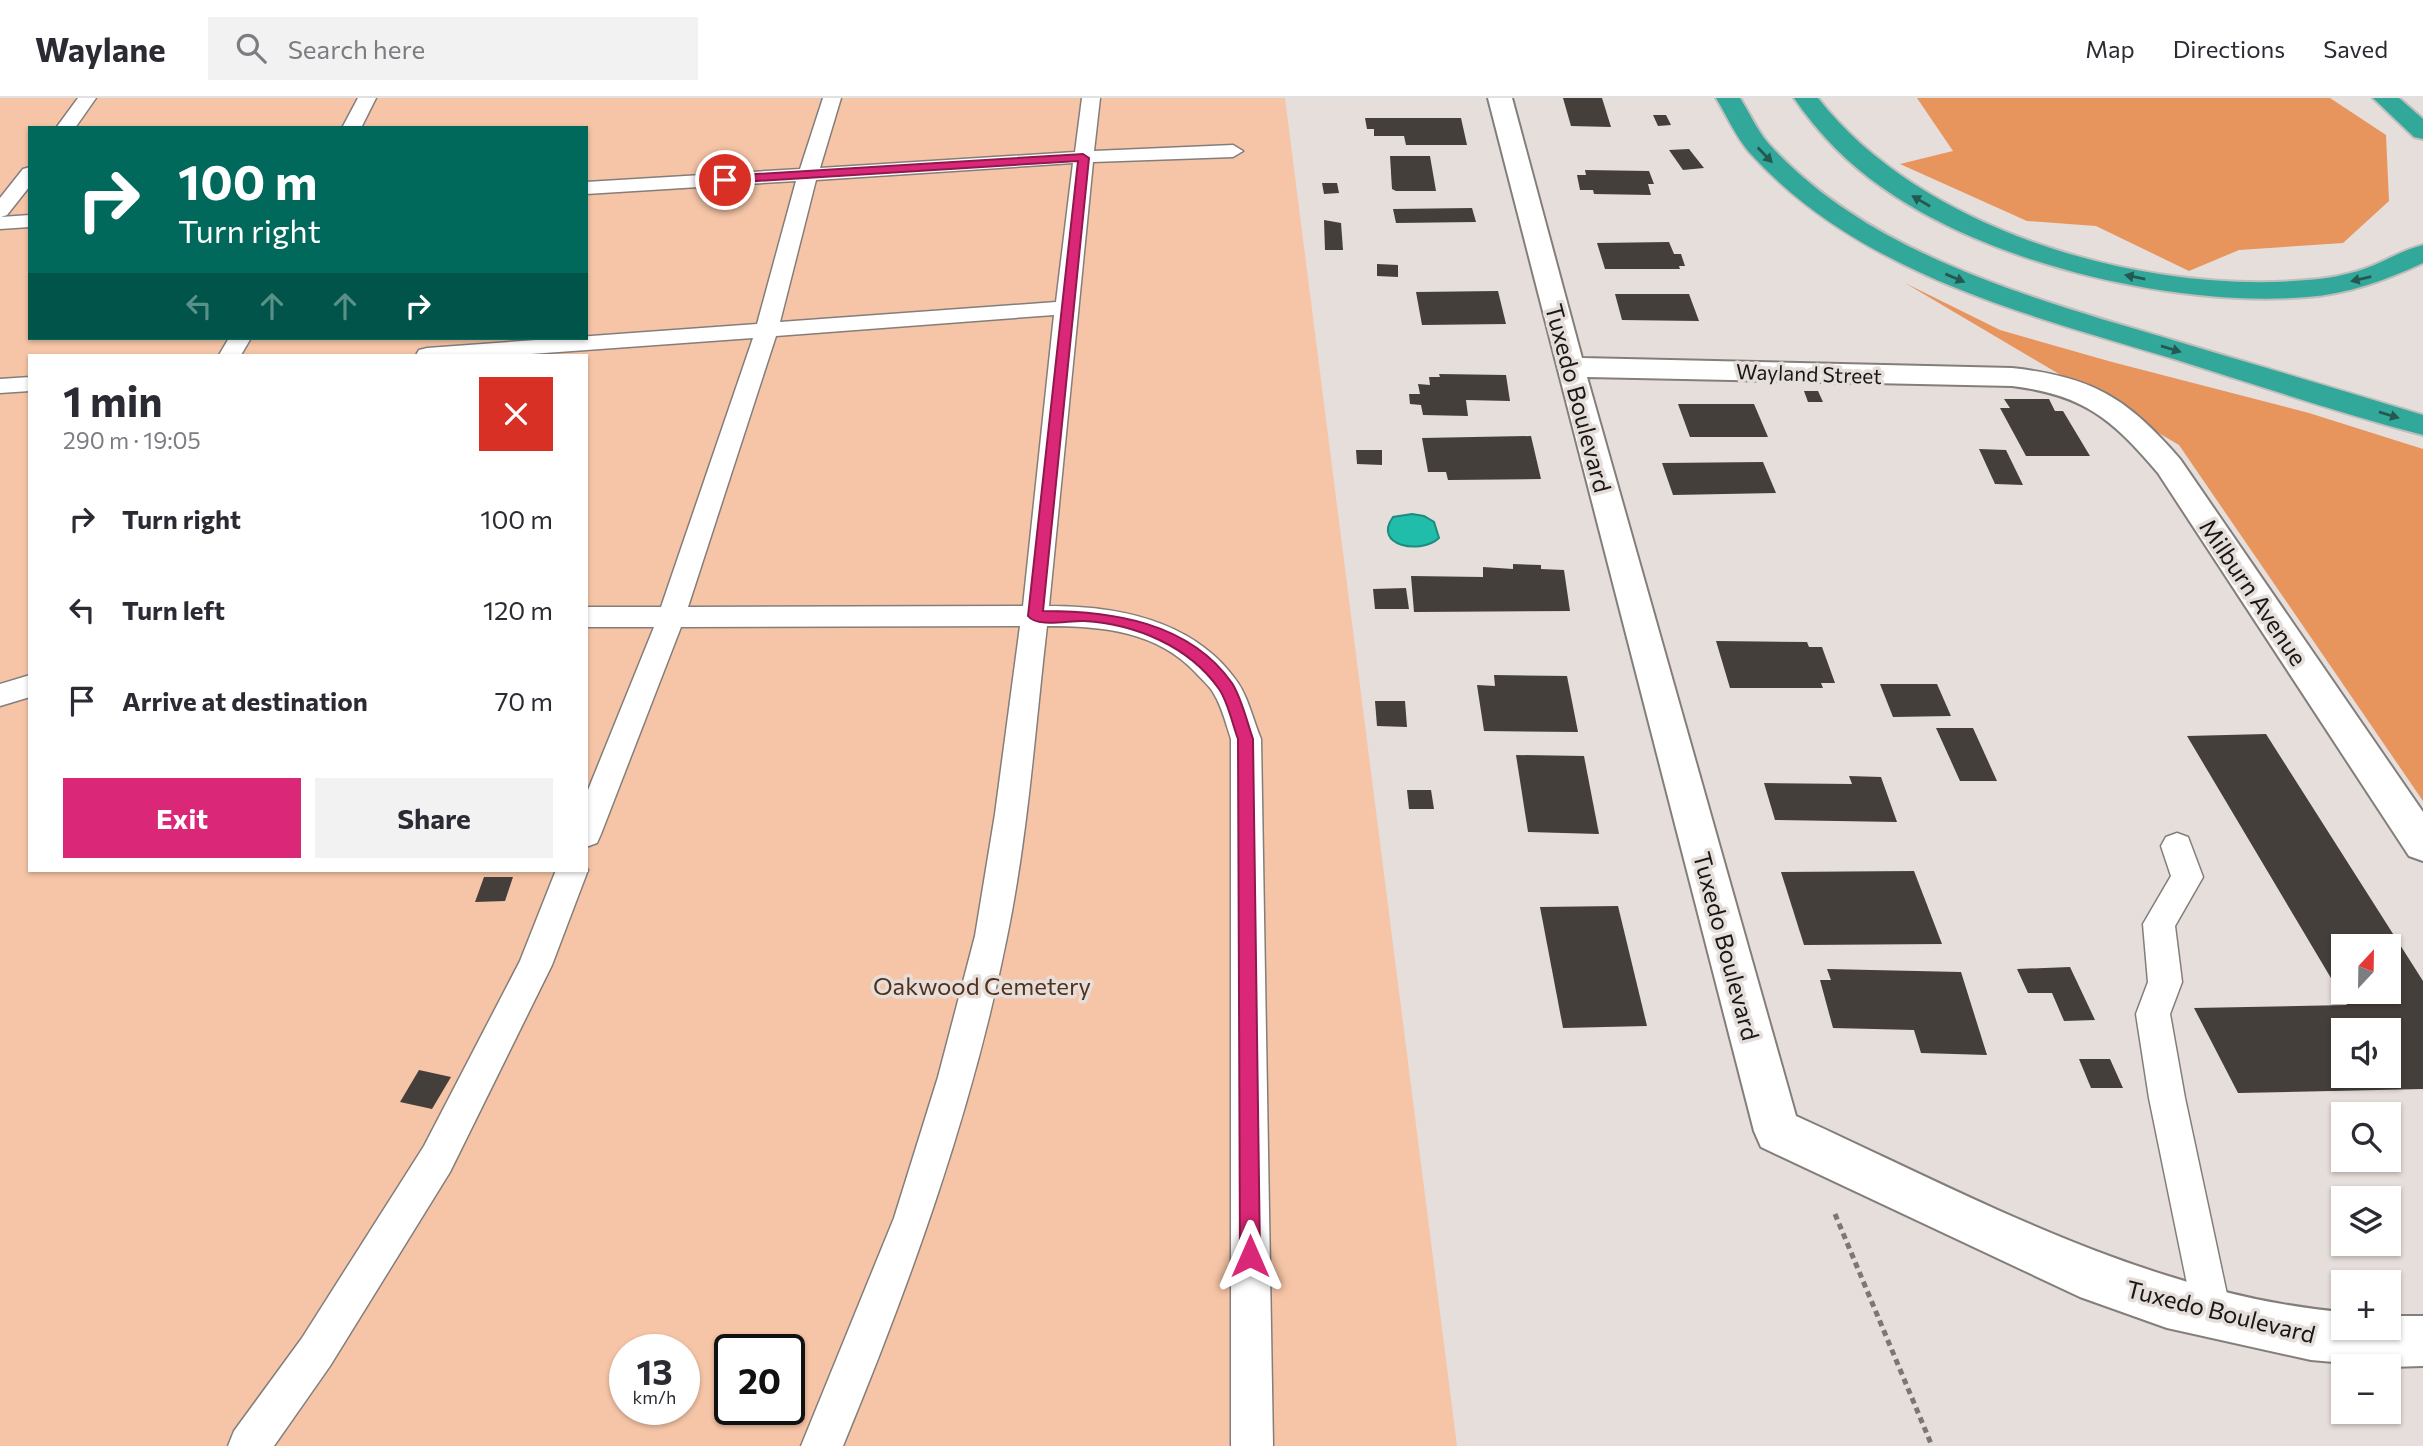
<!DOCTYPE html>
<html lang="en">
<head>
<meta charset="utf-8">
<style>
  :root { --surface:#fff; --page:#f2f2f3; --text:#2b2b33; --muted:#7c7c81; --line:#e1e1e2; --accent:#db2777 }
  body { margin:0; font-family:Commissioner,sans-serif; background:var(--page); color:var(--text); height:100vh; display:flex; flex-direction:column; font-size:26px; white-space:nowrap }
  * { box-sizing:border-box; margin:0 }
  p { font-size:23px; color:var(--muted) }
  .icon { flex:none; width:38px; height:38px; fill:none; stroke:currentColor; stroke-width:2; stroke-linecap:round; stroke-linejoin:round }
  .map { position:relative; flex:1; overflow:hidden }
  .panel { position:absolute; left:28px; top:256px; width:560px; height:518px; display:flex; flex-direction:column; background:var(--surface); border-radius:0px; box-shadow:0 2px 5px #0004 }
  .panel>* { flex:none }
  .guide { position:absolute; left:28px; top:28px; width:560px; height:214px; border-radius:0px; box-shadow:0 2px 5px #0004; background:#00695c; color:#fff; overflow:hidden }
  .needle { width:46px; rotate:22deg }
  .controls { position:absolute; left:2331px; top:836px; display:grid; gap:14px }
  .controls a { display:grid; place-items:center; width:70px; height:70px; border-radius:0px; background:var(--surface); box-shadow:0 2px 5px #0004; font-size:35px }
  .speed { position:absolute; left:609px; top:1236px; display:flex; gap:14px; font-size:35px; font-weight:700; text-align:center }
  .speed>* { display:grid; place-content:center; width:91px; height:91px; border-radius:50%; background:var(--surface); box-shadow:0 2px 5px #0004; line-height:1 }
  .speed small { font-size:18px; font-weight:400 }
  .speed .limit { border:4px solid #111; border-radius:10px; background:#fff; color:#111 }
  .pin { position:absolute; display:grid; place-items:center; width:60px; height:60px; color:#fff; margin:-30px; border:4px solid #fff; border-radius:50%; box-shadow:0 2px 7px #0007 }
  .me { position:absolute; width:77px; margin:-38px; rotate:0deg; stroke-linejoin:round; filter:drop-shadow(0 0 5px #0008) }
  .turn { display:flex; align-items:center; gap:24px; height:147px; padding:0 35px; font-size:32px }
  .turn .icon { width:91px; height:91px; stroke-width:2.5 }
  .turn b { display:block; font-size:49px; line-height:60px }
  .lanes { display:flex; align-items:center; height:66px; padding:0 35px; background:#0003; justify-content:center; gap:35px; direction:ltr }
  .lanes .off { opacity:.35 }
  .round { display:grid; place-items:center; flex:none; width:74px; height:74px; border-radius:0px; background:var(--page) }
  .summary { display:flex; align-items:center; justify-content:space-between; height:119px; padding:0 35px }
  h1 { font-size:42px; font-weight:700; line-height:52px }
  .primary-button { display:flex; gap:14px; margin-top:auto; padding:14px 35px }
  .primary-button a { flex:1; height:80px; border-radius:0px; background:var(--accent); color:#fff; font-size:28px; font-weight:700; line-height:80px; text-align:center }
  .primary-button a+a { background:var(--page); color:var(--text) }
  ul { padding:0; list-style:none }
  li { display:flex; align-items:center; gap:21px; height:91px; padding:0 35px }
  li div { flex:1 }
  li b { display:block; font-size:26px }
  li em { font-style:normal }
  header { display:flex; align-items:center; gap:42px; box-sizing:border-box; height:98px; padding:0 35px; background:var(--surface); border-bottom:2px solid var(--line) }
  header strong { font-size:33px }
  nav { display:flex; gap:38px; margin-inline-start:auto; font-size:24px }
  .search { width:490px; height:63px; background:var(--page); display:flex; align-items:center; gap:18px; box-sizing:border-box; padding:0 24px; border-radius:0px; color:var(--muted); font-size:26px }
  .map>svg:first-child { display:block }
  .green { fill:#f6c5a7; fill-rule:evenodd }
  .forest { fill:#e7945d }
  .water { fill:#20bdab; stroke:#1e8b7e; stroke-width:2 }
  .building { fill:#453f3c; fill-rule:evenodd }
  .lines { fill:none; stroke-linecap:round; stroke-linejoin:round }
  .service-casing { stroke:#847e7a; stroke-width:3 }
  .minor-casing { stroke:#847e7a; stroke-width:4 }
  .motorway-casing { stroke:#bfbebd; stroke-width:4 }
  .path { stroke:#7c7774; stroke-width:5; stroke-dasharray:6 4.5; stroke-linecap:butt }
  .service { fill:#fff; fill-rule:evenodd }
  .minor { fill:#fff; fill-rule:evenodd }
  .motorway { fill:#32a89a; fill-rule:evenodd }
  .oneway { fill:#245851 }
  .route { fill:#db2777; stroke:#8e194d; stroke-width:2 }
  .labels { text-anchor:middle; dominant-baseline:central; stroke-width:7; stroke-linejoin:round; paint-order:stroke }
  .far-street-label { font-size:21px; fill:#191715; stroke:#e5deda }
  .street-label { font-size:24px; fill:#191715; stroke:#e5deda }
  .park-label { font-size:24px; fill:#523019; stroke:#e5deda }
</style>
</head>
<body>
<header>
<strong>Waylane</strong>
<div class="search"><svg class="icon" aria-label="search" viewBox="0 0 24 24"><circle cx="10" cy="10" r="6"/><path d="M15 15l6 6"/></svg>Search here</div>
<nav><a>Map</a><a>Directions</a><a>Saved</a></nav>
</header>
<div class="map">
<svg width="2423" height="1348" viewBox="0 0 2423 1348">
  <rect width="100%" height="100%" fill="#e5deda"/>
  <!-- green -->
  <path class="green" d="M0 0H1285L1457 1348H0ZM30 30H586V240H30ZM30 257H586V772H30ZM625 1251H684V1311H625ZM730 1251H789V1311H730Z"/>
  <!-- forest -->
  <g class="forest">
    <polygon points="1917,0 2330,0 2386,37 2389,103 2343,145 2239,152 2189,173 2096,128 2027,123 1900,66 1953,53"/>
    <polygon points="1905,185 2000,232 2112,264 2309,315 2423,351 2423,703 2179,347"/>
  </g>
  <!-- water -->
  <path class="water" d="M1412 416 1424 418 1434 424 1439 440C1421 457 1372 448 1393 419Z"/>
  <!-- building -->
  <g class="building">
    <polygon points="1563,0 1602,0 1611,29 1571,28"/>
    <polygon points="1653,17 1666,17 1671,27 1658,28"/>
    <polygon points="1365,20 1461,20 1467,47 1406,47 1404,38 1374,38 1374,31 1367,31"/>
    <polygon points="1689,51 1704,70 1683,72 1669,52"/>
    <polygon points="1390,58 1430,58 1436,93 1396,93 1392,91"/>
    <polygon points="1585,72 1649,73 1654,86 1648,86 1651,97 1594,96 1593,92 1580,92 1577,77 1586,77"/>
    <polygon points="1322,85 1337,85 1339,95 1324,96"/>
    <polygon points="1472,110 1476,124 1396,125 1393,111"/>
    <polygon points="1324,122 1341,125 1343,152 1325,152"/>
    <polygon points="1669,144 1674,156 1681,156 1685,168 1679,168 1680,171 1605,171 1597,145"/>
    <polygon points="1377,166 1398,167 1398,179 1377,178"/>
    <polygon points="1498,193 1506,226 1422,227 1416,194"/>
    <polygon points="1615,196 1689,196 1699,223 1622,222"/>
    <polygon points="1439,276 1506,277 1510,303 1466,302 1468,318 1423,317 1421,307 1410,306 1409,296 1420,296 1418,286 1430,287 1429,279 1440,279"/>
    <polygon points="1804,293 1818,293 1823,304 1808,304"/>
    <polygon points="2004,301 2049,301 2055,313 2063,313 2090,358 2026,358 2000,310 2010,310"/>
    <polygon points="1678,306 1754,306 1768,339 1690,339"/>
    <polygon points="1531,338 1541,381 1448,382 1446,374 1428,374 1422,340"/>
    <polygon points="1979,351 2006,352 2023,387 1995,386"/>
    <polygon points="1356,352 1382,352 1382,367 1357,366"/>
    <polygon points="1763,364 1776,395 1673,397 1662,365"/>
    <polygon points="1513,466 1541,467 1541,471 1564,472 1570,513 1414,514 1411,478 1483,479 1483,469 1513,471"/>
    <polygon points="1406,490 1409,511 1375,511 1373,491"/>
    <polygon points="1716,543 1807,544 1809,549 1822,549 1835,585 1821,585 1823,590 1730,590"/>
    <polygon points="1494,577 1567,578 1578,634 1484,633 1477,587 1495,588"/>
    <polygon points="1880,586 1937,586 1951,618 1893,619"/>
    <polygon points="1375,603 1405,603 1407,629 1377,628"/>
    <polygon points="1936,630 1973,630 1997,683 1960,683"/>
    <path d="M2266 636 2423 883V991L2238 995 2194 910 2347 907 2187 638ZM2343 849H2389V894H2343ZM2343 933H2389V978H2343Z"/>
    <polygon points="1516,657 1584,658 1599,736 1528,734"/>
    <polygon points="1849,678 1881,679 1897,724 1775,722 1764,685 1852,686"/>
    <polygon points="1407,692 1431,692 1434,711 1409,711"/>
    <polygon points="1914,773 1942,846 1804,847 1781,774"/>
    <polygon points="484,779 513,779 505,803 475,804"/>
    <polygon points="1618,808 1647,928 1563,930 1540,809"/>
    <polygon points="2070,869 2095,922 2064,923 2052,895 2028,895 2017,871"/>
    <polygon points="1827,871 1961,874 1987,957 1921,955 1914,932 1833,930 1820,882 1831,882"/>
    <polygon points="2079,961 2110,961 2123,990 2091,990"/>
    <polygon points="419,972 451,979 432,1011 400,1004"/>
  </g>
  <g class="lines">
    <!-- service casing -->
    <g class="service-casing">
      <g id="service">
        <polygon points="78,0 96,0 75,30 56,30"/>
        <polygon points="358,0 376,0 361,30 342,30"/>
        <path d="M823 0H841L820 70 1075 54 1082 0H1100L1094 53 1233 47 1243 53 1233 59 1093 64 1049 508C1118 508 1193 522 1236 582 1248 598 1253 622 1261 641L1273 1348H1231V641C1226 626 1222 609 1214 596 1210 588 1202 582 1196 575 1157 533 1102 528 1047 528 1035 631 1028 737 1007 839 972 1014 911 1183 843 1348H801L894 1120 938 979 975 838 995 716 1020 528 681 529 601 736 597 745 586 749V697L654 529H586V509H661L753 240 517 257H416L419 252 427 250 757 226 796 83 586 96V84L800 71ZM1073 65 1056 204 780 224 816 82ZM1054 217 1023 508 688 509 776 238Z"/>
        <polygon points="30,69 30,88 7,117 1,119 30,117 30,129 0,131 0,100 23,71"/>
        <polygon points="229,240 251,240 241,257 219,257"/>
        <polygon points="30,279 30,293 0,295 0,281"/>
        <polygon points="30,577 30,599 0,608 0,586"/>
        <polygon points="2177,735 2188,739 2203,779 2175,828 2182,884 2170,916 2185,1000 2231,1215 2226,1229 2212,1234 2198,1229 2193,1215 2149,1000 2136,916 2148,884 2143,826 2171,778 2161,748 2166,739"/>
        <polygon points="586,769 588,772 552,867 450,1074 330,1268 274,1348 228,1348 234,1333 302,1240 424,1048 520,863 556,772 586,772"/>
      </g>
    </g>
    <!-- minor casing -->
    <g class="minor-casing">
      <path id="minor" d="M1488 0H1512L1582 260 2012 270C2093 279 2127 300 2180 361L2423 714V763L2409 758 2158 375C2112 321 2084 297 2012 288L1587 279 1796 1018C1972 1098 2148 1197 2343 1214V1230H2389V1218H2423V1268L2390 1269 2311 1262 2167 1230 2080 1199 1761 1049 1754 1033Z"/>
    </g>
    <!-- motorway casing -->
    <g class="motorway-casing">
      <g id="motorway">
        <path d="M1716 0H1740C1749 14 1757 32 1768 45 1868 156 2031 200 2169 241 2253 266 2338 291 2423 317V337C2339 315 2257 287 2174 261 2025 216 1858 175 1749 54 1736 39 1727 18 1716 0Z"/>
        <path d="M1794 0H1818C1921 133 2144 197 2307 182 2325 181 2347 177 2364 171 2384 164 2402 152 2423 147V165C2386 182 2348 196 2307 199 2176 210 1990 166 1883 90 1848 66 1818 35 1794 0Z"/>
        <polygon points="2373,0 2399,0 2423,21 2423,41 2414,39"/>
      </g>
    </g>
    <!-- path -->
    <polyline class="path" points="1835,1116 1932,1348"/>
    <!-- service -->
    <use href="#service" class="service"/>
    <!-- minor -->
    <use href="#minor" class="minor"/>
    <!-- motorway -->
    <use href="#motorway" class="motorway"/>
  </g>
  <!-- one-way arrows -->
  <defs><path id="oneway-solid" d="M-6-.8H1V-3.2L6.5 0L1 3.2V.8H-6Z" transform="scale(1.75)"/></defs>
  <g class="oneway">
    <use href="#oneway-solid" transform="translate(1765 57) rotate(46)"/>
    <use href="#oneway-solid" transform="translate(1921 103) rotate(-150)"/>
    <use href="#oneway-solid" transform="translate(2135 179) rotate(-169)"/>
    <use href="#oneway-solid" transform="translate(1955 180) rotate(23)"/>
    <use href="#oneway-solid" transform="translate(2361 181) rotate(167)"/>
    <use href="#oneway-solid" transform="translate(2171 251) rotate(17)"/>
    <use href="#oneway-solid" transform="translate(2389 317) rotate(17)"/>
  </g>
  <!-- route -->
  <path class="route" d="M1083 56 1089 60 1043 513C1112 513 1189 524 1232 585 1242 601 1247 624 1253 641L1260 1158 1257 1165 1250 1168 1243 1165 1240 1158 1238 641C1232 625 1228 604 1219 591 1189 548 1135 526 1084 523 1070 522 1037 530 1028 518L1078 63 725 85 720 82 725 78Z"/>
  <g class="labels">
    <!-- far-street labels -->
    <g class="far-street-label">
      <text transform="translate(1809 275) rotate(2)">Wayland Street</text>
    </g>
    <!-- street labels -->
    <g class="street-label">
      <text transform="translate(1579 300) rotate(75)">Tuxedo Boulevard</text>
      <text transform="translate(2254 494) rotate(56)">Milburn Avenue</text>
      <text transform="translate(1727 848) rotate(75)">Tuxedo Boulevard</text>
      <text transform="translate(2221 1213) rotate(14)">Tuxedo Boulevard</text>
    </g>
    <!-- park labels -->
    <g class="park-label">
      <text x="982" y="887">Oakwood Cemetery</text>
    </g>
  </g>
</svg>
<div class="controls">
<a><svg class="needle" viewBox="-14 -14 28 28"><path d="M0-13l5 13h-10z" fill="#e53935"/><path d="M0 13l5-13h-10z" fill="#7c7c81"/></svg></a>
<a><svg class="icon" aria-label="sound" viewBox="0 0 24 24"><path d="M4 9h4l5-4v14l-5-4H4zM17 9q2 3 0 6"/></svg></a>
<a><svg class="icon" aria-label="search" viewBox="0 0 24 24"><circle cx="10" cy="10" r="6"/><path d="M15 15l6 6"/></svg></a>
<a><svg class="icon" aria-label="layers" viewBox="0 0 24 24"><path d="M12 4l9 5-9 5-9-5zM3 14l9 5 9-5"/></svg></a>
<a>+</a>
<a>−</a>
</div>
<div class="speed"><div>13<small>km/h</small></div><div class="limit">20</div></div>
<div class="pin" style="left:725px;top:82px;background:#d93025"><svg class="icon" aria-label="arrive" viewBox="0 0 24 24"><path d="M6 21V4h12l-3 4 3 4H6"/></svg></div>
<svg class="me" style="left:1250px;top:1158px" viewBox="-20 -20 40 40"><path d="M0-17L14 15 0 8-14 15z" fill="#db2777" stroke="#fff" stroke-width="4"/></svg>
<div class="guide">
<div class="turn"><svg class="icon" aria-label="right" viewBox="0 0 24 24"><path d="M7 20v-9h11M14 6l5 5-5 5"/></svg><div><b>100 m</b>Turn right</div></div>
<div class="lanes"><svg class="icon off" aria-label="left" viewBox="0 0 24 24"><path d="M17 20v-9H6M10 6l-5 5 5 5"/></svg><svg class="icon off" aria-label="ahead" viewBox="0 0 24 24"><path d="M12 20V5M6 11l6-6 6 6"/></svg><svg class="icon off" aria-label="ahead" viewBox="0 0 24 24"><path d="M12 20V5M6 11l6-6 6 6"/></svg><svg class="icon" aria-label="right" viewBox="0 0 24 24"><path d="M7 20v-9h11M14 6l5 5-5 5"/></svg></div>
</div>
<section class="panel">
<div class="summary"><div><h1>1 min</h1><p>290 m · 19:05</p></div><a class="round" style="background:#d93025;color:#fff"><svg class="icon" aria-label="close" viewBox="0 0 24 24"><path d="M6 6l12 12M18 6L6 18"/></svg></a></div>
<ul>
<li><svg class="icon" aria-label="right" viewBox="0 0 24 24"><path d="M7 20v-9h11M14 6l5 5-5 5"/></svg><div><b>Turn right</b></div><em>100 m</em></li>
<li><svg class="icon" aria-label="left" viewBox="0 0 24 24"><path d="M17 20v-9H6M10 6l-5 5 5 5"/></svg><div><b>Turn left</b></div><em>120 m</em></li>
<li><svg class="icon" aria-label="arrive" viewBox="0 0 24 24"><path d="M6 21V4h12l-3 4 3 4H6"/></svg><div><b>Arrive at destination</b></div><em>70 m</em></li>
</ul>
<div class="primary-button"><a>Exit</a><a>Share</a></div>
</section>
</div>
</body>
</html>
